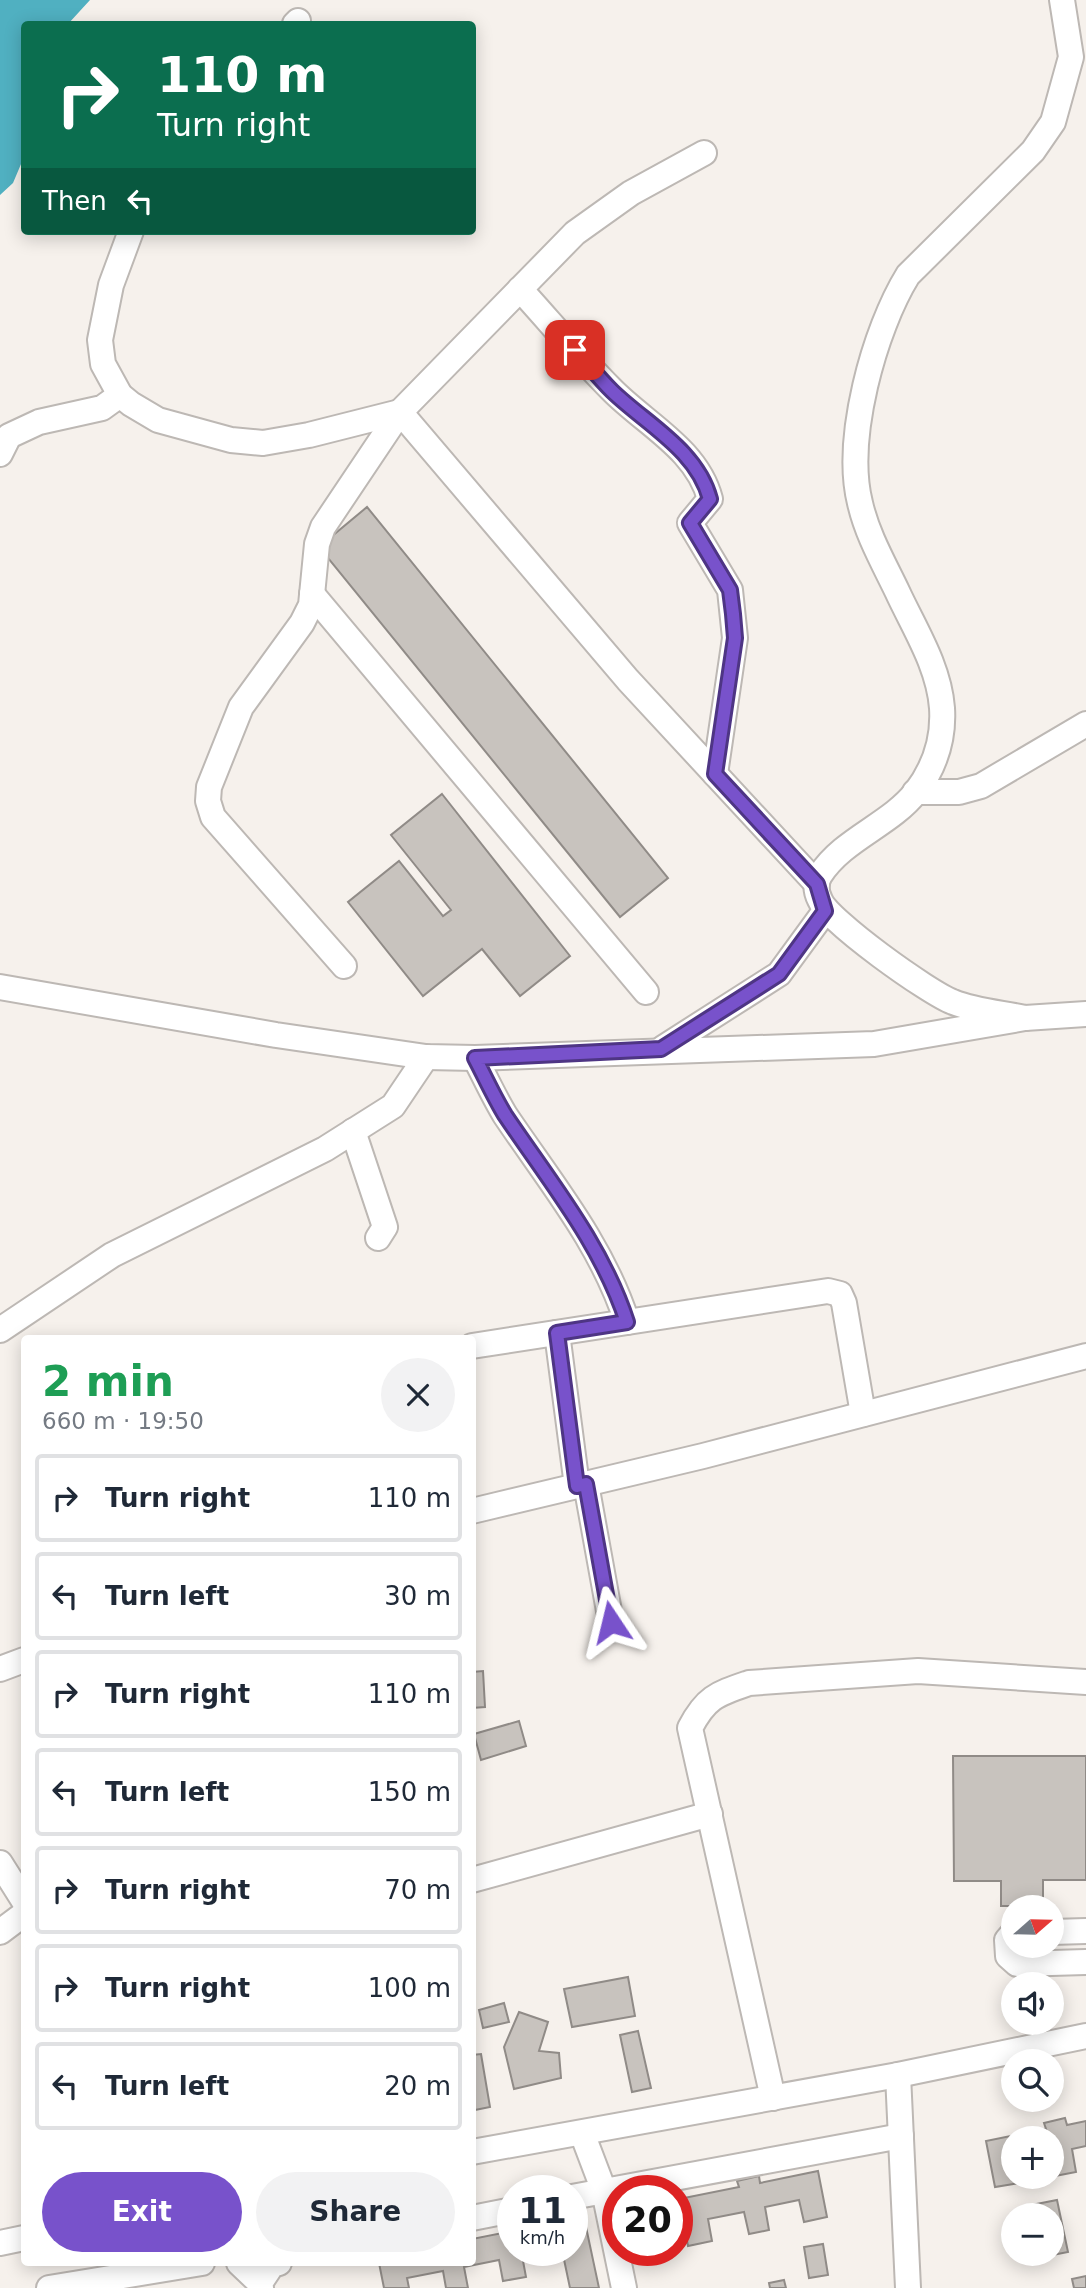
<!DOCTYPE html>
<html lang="en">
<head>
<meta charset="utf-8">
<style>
  :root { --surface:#fff; --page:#f2f2f3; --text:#1f2937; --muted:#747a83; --line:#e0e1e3; --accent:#7852cb }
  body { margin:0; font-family:"DejaVu Sans",sans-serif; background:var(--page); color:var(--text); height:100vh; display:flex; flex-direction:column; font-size:26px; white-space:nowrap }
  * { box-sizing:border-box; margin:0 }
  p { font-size:23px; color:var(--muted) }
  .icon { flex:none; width:38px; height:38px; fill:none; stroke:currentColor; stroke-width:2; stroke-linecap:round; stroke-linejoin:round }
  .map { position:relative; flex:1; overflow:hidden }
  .sheet { position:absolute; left:21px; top:1335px; width:455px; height:931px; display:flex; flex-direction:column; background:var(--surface); border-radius:7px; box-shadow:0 4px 18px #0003 }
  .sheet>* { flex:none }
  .top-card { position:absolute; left:21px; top:21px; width:455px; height:214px; border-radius:7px; box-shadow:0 4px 18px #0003; background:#0b6e4f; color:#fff; overflow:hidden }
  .needle { width:46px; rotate:70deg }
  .tools { position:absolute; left:1001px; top:1895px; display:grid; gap:14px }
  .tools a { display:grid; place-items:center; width:63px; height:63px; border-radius:50%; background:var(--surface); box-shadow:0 4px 18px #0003; font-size:35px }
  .speed { position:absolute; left:497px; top:2175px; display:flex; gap:14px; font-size:35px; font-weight:700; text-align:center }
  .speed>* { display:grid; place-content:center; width:91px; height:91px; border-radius:50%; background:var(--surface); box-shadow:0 4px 18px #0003; line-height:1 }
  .speed small { font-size:18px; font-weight:400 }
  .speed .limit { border:10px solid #d22; background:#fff; color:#111 }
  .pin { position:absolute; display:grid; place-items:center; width:60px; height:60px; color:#fff; margin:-30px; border-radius:14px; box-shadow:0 4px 10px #0006 }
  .me { position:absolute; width:77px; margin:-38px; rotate:350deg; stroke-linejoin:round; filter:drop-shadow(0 0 5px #0008) }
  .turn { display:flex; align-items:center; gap:24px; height:147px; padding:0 21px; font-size:32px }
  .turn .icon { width:91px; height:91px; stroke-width:2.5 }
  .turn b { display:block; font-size:49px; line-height:60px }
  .then { display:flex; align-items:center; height:66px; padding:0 21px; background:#0003; gap:14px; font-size:26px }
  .round { display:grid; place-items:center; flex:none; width:74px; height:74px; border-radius:37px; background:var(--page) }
  .headline { display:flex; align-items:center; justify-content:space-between; height:119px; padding:0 21px }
  h1 { font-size:42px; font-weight:600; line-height:52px; color:#1e9e55 }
  .action { display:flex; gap:14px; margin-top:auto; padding:14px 21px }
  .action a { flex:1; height:80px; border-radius:42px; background:var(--accent); color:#fff; font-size:28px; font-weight:600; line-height:80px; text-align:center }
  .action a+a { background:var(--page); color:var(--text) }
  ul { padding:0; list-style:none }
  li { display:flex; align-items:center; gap:21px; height:88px; margin:0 14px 10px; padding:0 7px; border:4px solid var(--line); border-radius:7px }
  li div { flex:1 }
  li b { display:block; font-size:26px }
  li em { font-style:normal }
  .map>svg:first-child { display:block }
  .water { fill:#50b0c1 }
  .building { fill:#c8c3be; stroke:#908b87; stroke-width:2 }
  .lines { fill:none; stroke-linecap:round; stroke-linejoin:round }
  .minor-casing { stroke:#bdb8b4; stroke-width:28 }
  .minor { stroke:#fff; stroke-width:24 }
  .route-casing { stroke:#4e3584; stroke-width:18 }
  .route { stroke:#7852cb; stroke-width:12 }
</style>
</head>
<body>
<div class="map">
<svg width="1086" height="2288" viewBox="0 0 1086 2288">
  <rect width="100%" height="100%" fill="#f6f1ec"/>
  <!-- water -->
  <polygon class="water" points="0,0 90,0 68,24 24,24 24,157 13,183 0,195"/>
  <!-- building -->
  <g class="building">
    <polygon points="367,507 668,878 620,917 319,547"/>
    <polygon points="442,794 570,956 520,996 482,949 423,996 348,902 399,861 443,916 451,910 391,835"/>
    <polygon points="483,1671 485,1707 472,1708 472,1672"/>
    <polygon points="519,1721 526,1746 481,1760 474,1734"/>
    <polygon points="953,1756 1086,1756 1086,1880 1043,1880 1043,1906 1001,1906 1001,1881 954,1881"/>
    <polygon points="628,1977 635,2016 572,2027 564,1989"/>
    <polygon points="504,2003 509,2022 483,2028 479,2010"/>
    <polygon points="519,2012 548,2022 539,2051 559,2053 561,2078 514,2089 504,2047"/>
    <polygon points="638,2031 651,2088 632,2092 620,2035"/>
    <polygon points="481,2054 490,2107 475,2110 472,2055"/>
    <polygon points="1065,2118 1067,2125 1086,2121 1086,2146 1072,2149 1076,2172 1055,2176 1052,2138 1013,2138 1013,2177 1018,2177 1019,2183 995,2187 986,2141 1046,2129 1044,2123"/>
    <polygon points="818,2171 827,2217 804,2222 799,2200 765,2207 769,2230 749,2234 744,2212 708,2219 712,2241 688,2246 679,2199 739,2187 737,2181 759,2176 760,2183"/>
    <polygon points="1057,2200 1068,2252 1032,2259 1031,2254 1052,2254 1052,2216 1023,2216 1021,2207"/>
    <polygon points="586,2227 599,2288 570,2288 562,2250 572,2250 572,2230"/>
    <polygon points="513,2231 513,2250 521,2250 526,2277 503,2281 499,2260 464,2267 468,2288 446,2288 443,2271 407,2278 409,2288 384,2288 379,2263 472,2263 472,2239"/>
    <polygon points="823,2244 828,2275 809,2278 804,2247"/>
    <polygon points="1086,2276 1086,2288 1074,2288 1072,2279"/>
    <polygon points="784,2280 786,2288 770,2288 769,2283"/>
  </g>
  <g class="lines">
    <!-- minor casing -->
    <g class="minor-casing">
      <g id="minor">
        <polyline points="295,24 298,21"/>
        <polyline points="131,231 111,285 100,340 103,364 120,395 131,404 158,420 231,440 263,443 309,435 400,412 628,680 817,884"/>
        <path d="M520 289C550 322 579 357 611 389 645 424 697 449 710 499L690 523 730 590 735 638 715 774"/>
        <polyline points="0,454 9,436 39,422 102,408 120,395"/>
        <polyline points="312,594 646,992"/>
        <polyline points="915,792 959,792 981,786 1086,724"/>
        <polyline points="344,966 213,817 208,801 209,787 241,707 302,623 311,605 317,544 323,527 400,412 575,233 631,193 704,153"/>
        <polyline points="0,987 276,1035 426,1057 475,1058 874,1044 1025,1018 1086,1014"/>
        <path d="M1025 1018C1002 1013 975 1011 953 1002 929 993 828 921 820 900 816 892 815 883 820 875 843 839 890 825 916 792 934 768 944 739 942 708 939 666 914 628 897 591 883 562 867 534 860 503 844 439 874 330 908 275L1033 151 1053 122 1071 57 1062 0"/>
        <polyline points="663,1048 779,974 825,911"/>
        <path d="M475 1058C485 1077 494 1097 505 1115 550 1182 602 1244 627 1322"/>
        <polyline points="353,1131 385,1227 378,1238"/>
        <polyline points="0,1330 112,1255 325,1149 393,1106 426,1057"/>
        <polyline points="557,1333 577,1486"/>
        <polyline points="472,1346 828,1291 840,1294 844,1303 863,1414"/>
        <polyline points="586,1484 611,1622"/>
        <polyline points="472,1511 703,1456 1086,1356"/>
        <polyline points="0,1669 24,1660"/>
        <polyline points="0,1863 24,1901"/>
        <polyline points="472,1880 710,1814"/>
        <polyline points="0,1932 24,1914"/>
        <polyline points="1052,1932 1086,1931"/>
        <polyline points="1013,1933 1007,1940 1008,1956 1017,1964 1086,1962"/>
        <polyline points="898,2075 908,2288"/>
        <path d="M773 2098 690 1728C706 1697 717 1694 749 1683L918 1671 1086 1682"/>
        <polyline points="582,2133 604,2191 624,2288"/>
        <polyline points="472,2152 898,2075 1086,2036"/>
        <polyline points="572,2197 901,2136"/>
        <polyline points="472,2218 513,2210"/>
        <polyline points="0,2243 24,2238"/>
        <polyline points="239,2263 260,2283"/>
        <polyline points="49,2288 202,2263"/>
        <polyline points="261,2288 260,2283 272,2265 279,2263"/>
      </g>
    </g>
    <!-- minor -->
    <use href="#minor" class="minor"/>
  </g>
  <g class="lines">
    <!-- route casing -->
    <g class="route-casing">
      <path id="route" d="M575 350C587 363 599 378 612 391 646 424 697 450 710 499L690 523 730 590 733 614 735 638 715 774 817 884 825 911 779 974 661 1049 475 1058C485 1077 494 1097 505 1115 550 1182 602 1245 627 1322L557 1333 577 1486 586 1484 611 1622"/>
    </g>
    <!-- route -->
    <use href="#route" class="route"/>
  </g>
</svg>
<div class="tools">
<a><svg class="needle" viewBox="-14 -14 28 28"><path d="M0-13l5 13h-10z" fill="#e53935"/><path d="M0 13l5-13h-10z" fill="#747a83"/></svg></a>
<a><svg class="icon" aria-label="sound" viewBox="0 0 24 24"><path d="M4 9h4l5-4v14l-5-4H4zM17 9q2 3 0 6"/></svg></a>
<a><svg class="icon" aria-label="search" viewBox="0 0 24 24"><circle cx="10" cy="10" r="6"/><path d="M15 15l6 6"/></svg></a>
<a>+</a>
<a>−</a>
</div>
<div class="speed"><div>11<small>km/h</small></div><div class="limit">20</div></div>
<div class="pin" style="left:575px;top:350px;background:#d93025"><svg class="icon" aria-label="arrive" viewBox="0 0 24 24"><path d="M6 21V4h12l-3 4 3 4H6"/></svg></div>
<svg class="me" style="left:611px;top:1622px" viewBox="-20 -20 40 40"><path d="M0-17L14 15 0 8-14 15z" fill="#7852cb" stroke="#fff" stroke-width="4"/></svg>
<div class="top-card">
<div class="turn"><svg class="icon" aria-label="right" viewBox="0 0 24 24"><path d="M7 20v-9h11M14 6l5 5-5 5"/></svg><div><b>110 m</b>Turn right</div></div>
<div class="then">Then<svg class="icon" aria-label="left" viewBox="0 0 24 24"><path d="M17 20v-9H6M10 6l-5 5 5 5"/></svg></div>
</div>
<section class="sheet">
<div class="headline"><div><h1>2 min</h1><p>660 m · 19:50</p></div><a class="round"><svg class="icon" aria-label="close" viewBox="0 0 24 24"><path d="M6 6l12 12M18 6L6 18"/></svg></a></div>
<ul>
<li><svg class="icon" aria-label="right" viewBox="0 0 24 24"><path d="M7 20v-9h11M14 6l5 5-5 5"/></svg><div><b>Turn right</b></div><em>110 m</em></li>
<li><svg class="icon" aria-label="left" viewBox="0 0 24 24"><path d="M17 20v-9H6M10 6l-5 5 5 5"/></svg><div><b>Turn left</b></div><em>30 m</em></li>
<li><svg class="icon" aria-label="right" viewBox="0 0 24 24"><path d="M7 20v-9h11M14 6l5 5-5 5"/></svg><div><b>Turn right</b></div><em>110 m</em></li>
<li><svg class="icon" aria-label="left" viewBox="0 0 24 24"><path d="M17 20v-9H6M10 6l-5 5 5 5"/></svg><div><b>Turn left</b></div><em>150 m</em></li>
<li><svg class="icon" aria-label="right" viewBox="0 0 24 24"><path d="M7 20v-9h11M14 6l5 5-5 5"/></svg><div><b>Turn right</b></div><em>70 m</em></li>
<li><svg class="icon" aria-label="right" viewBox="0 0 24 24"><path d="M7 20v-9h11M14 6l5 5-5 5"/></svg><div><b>Turn right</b></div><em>100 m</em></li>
<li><svg class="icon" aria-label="left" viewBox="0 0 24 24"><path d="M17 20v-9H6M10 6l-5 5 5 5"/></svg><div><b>Turn left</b></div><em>20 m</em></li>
</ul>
<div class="action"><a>Exit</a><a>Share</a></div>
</section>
</div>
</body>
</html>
